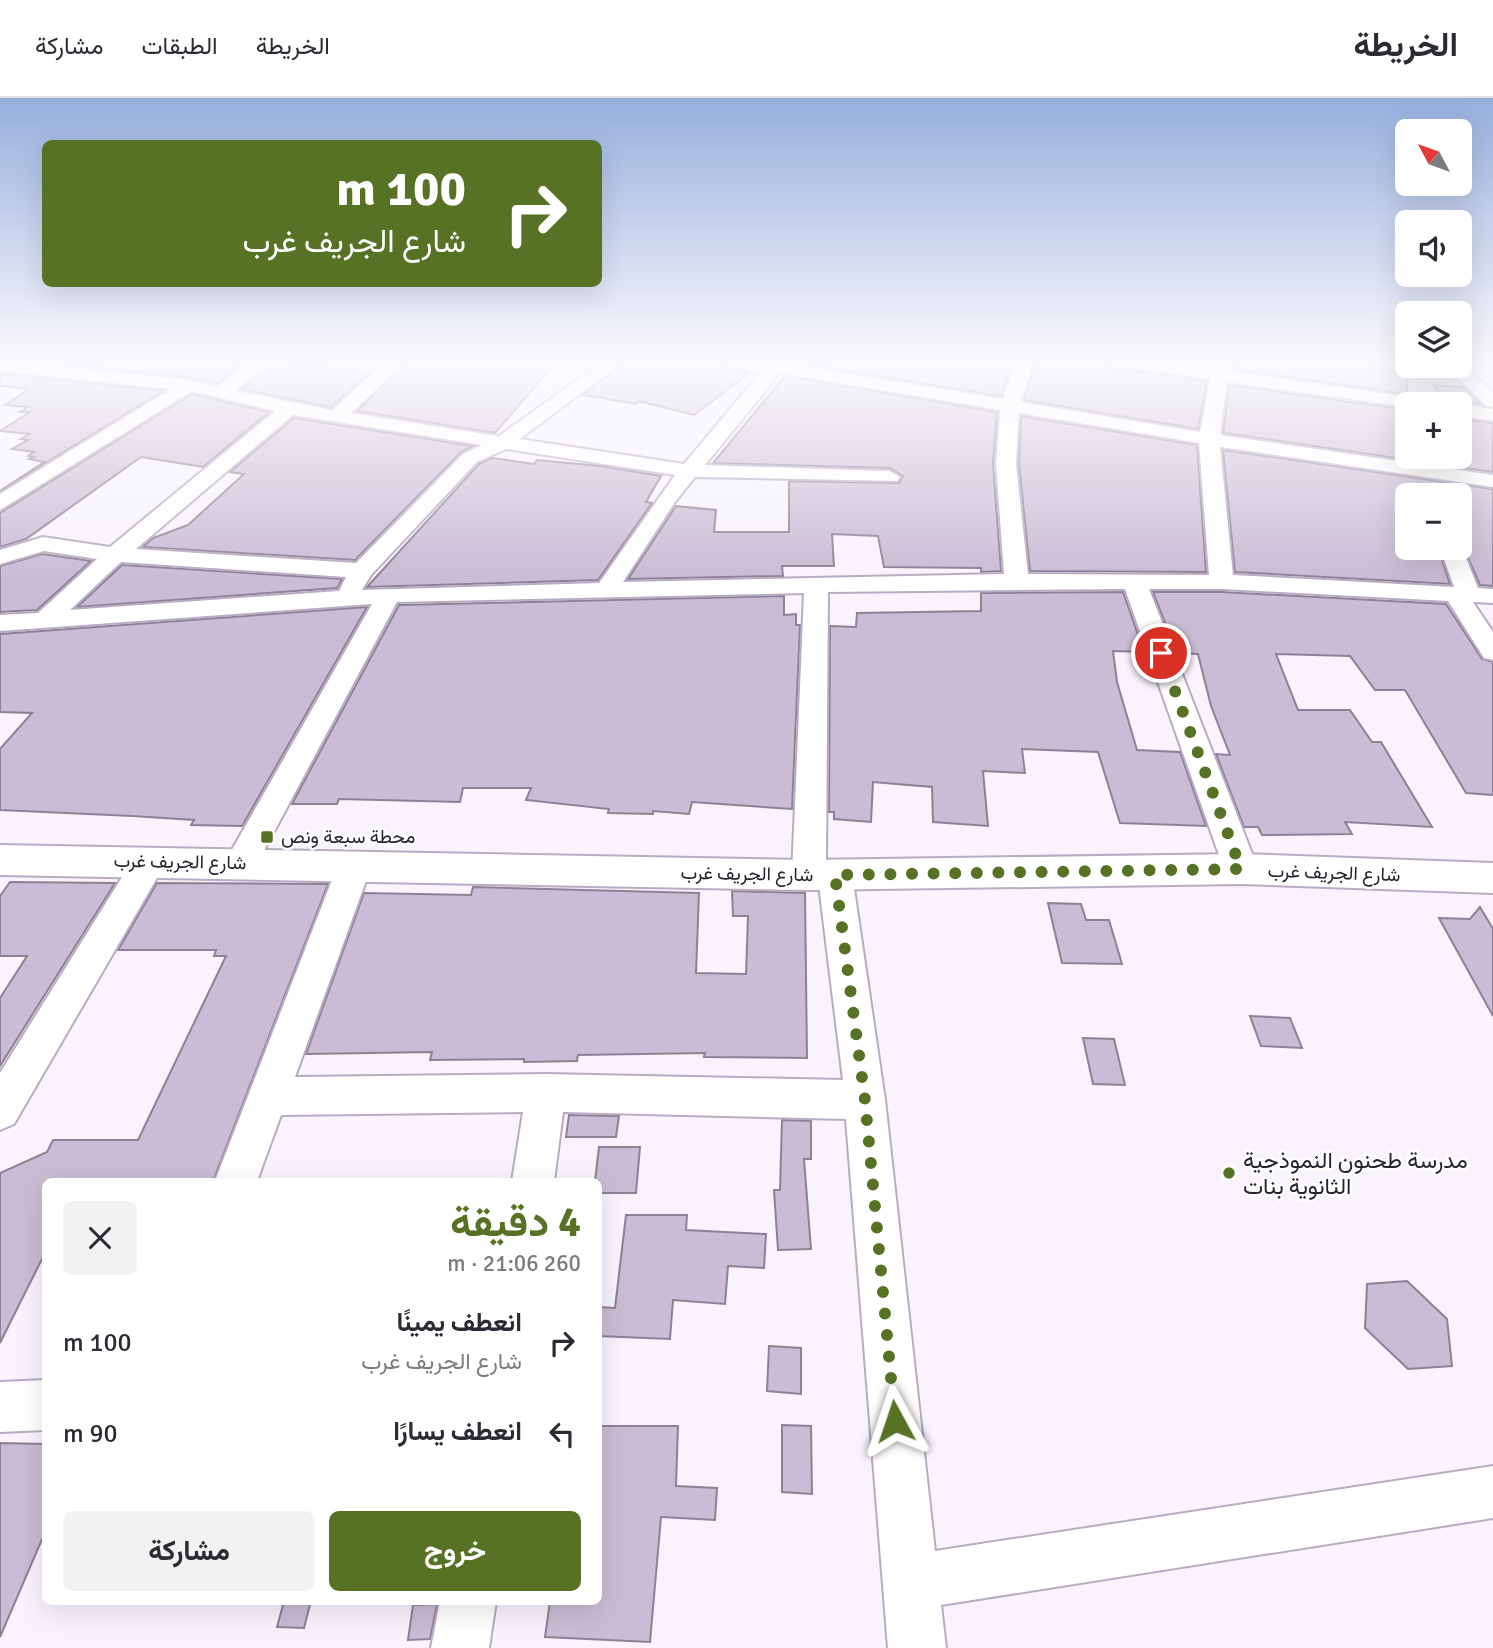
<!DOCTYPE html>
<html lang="ar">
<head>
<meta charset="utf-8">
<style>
  :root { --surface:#fff; --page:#f2f2f3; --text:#2b2b33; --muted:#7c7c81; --line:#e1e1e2; --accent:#577225 }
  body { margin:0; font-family:Signika,Vazirmatn,sans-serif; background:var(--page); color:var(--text); direction:rtl; height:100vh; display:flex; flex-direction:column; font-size:26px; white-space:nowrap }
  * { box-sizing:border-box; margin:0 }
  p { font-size:23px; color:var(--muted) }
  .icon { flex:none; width:38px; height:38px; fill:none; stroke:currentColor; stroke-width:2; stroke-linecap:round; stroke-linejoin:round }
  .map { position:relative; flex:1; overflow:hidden; direction:ltr }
  .drawer { position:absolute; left:42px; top:1080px; width:560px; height:427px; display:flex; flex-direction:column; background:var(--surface); border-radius:10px; box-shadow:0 7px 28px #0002; direction:rtl }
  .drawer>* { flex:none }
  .top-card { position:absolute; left:42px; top:42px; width:560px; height:147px; border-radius:10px; box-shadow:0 7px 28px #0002; direction:rtl; background:#577225; color:#fff; overflow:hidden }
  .needle { width:46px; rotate:311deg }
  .controls { position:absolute; left:1395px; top:21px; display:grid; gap:14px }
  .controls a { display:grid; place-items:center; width:77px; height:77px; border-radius:10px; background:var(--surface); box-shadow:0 7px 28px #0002; font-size:35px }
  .pin { position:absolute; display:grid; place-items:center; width:60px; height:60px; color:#fff; margin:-30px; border:4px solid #fff; border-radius:50%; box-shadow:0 2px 7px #0007 }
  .me { position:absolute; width:77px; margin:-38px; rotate:355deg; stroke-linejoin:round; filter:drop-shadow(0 0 5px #0008) }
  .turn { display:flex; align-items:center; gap:24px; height:147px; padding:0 21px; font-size:32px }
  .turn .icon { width:91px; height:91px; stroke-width:2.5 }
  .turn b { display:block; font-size:49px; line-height:60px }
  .round { display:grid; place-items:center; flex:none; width:74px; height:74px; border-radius:10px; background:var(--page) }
  .headline { display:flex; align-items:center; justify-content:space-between; height:119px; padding:0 21px }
  h1 { font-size:42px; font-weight:700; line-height:52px; color:var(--accent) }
  .action { display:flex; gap:14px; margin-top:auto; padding:14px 21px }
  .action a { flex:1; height:80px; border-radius:10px; background:var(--accent); color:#fff; font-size:28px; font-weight:700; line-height:80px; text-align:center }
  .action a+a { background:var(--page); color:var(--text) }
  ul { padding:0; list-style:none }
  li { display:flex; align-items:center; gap:21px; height:91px; padding:0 21px }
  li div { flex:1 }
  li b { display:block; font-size:26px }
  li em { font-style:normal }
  header { display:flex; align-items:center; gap:42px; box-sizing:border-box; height:98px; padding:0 35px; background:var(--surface); border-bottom:2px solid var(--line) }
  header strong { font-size:33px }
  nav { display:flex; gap:38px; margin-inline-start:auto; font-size:24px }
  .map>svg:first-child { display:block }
  .building { fill:#c9bcd4; stroke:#8d8197; stroke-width:2 }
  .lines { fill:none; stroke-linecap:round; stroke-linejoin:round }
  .street-casing { stroke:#b9abc3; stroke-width:4 }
  .secondary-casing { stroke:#b9abc3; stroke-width:4 }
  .street { fill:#fff; fill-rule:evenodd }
  .secondary { fill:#fff; fill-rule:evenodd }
  .route { stroke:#577225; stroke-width:12; stroke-dasharray:0 21.6 }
  .poi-dot { fill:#577225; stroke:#fff; stroke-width:2.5 }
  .labels { text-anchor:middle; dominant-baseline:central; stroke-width:5; stroke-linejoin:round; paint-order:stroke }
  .poi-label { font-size:19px; fill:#28232c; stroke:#fff; text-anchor:start }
  .street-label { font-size:19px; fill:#28232c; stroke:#fff }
  .near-poi-label { font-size:23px; fill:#28232c; stroke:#fff; text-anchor:start }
</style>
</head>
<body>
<header>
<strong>الخريطة</strong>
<nav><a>الخريطة</a><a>الطبقات</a><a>مشاركة</a></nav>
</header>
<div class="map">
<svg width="1493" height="1550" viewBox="0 0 1493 1550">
  <rect width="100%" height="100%" fill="#f8f3fd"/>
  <!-- building -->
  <g class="building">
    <polygon points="16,262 248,262 217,286 189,279"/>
    <polygon points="335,262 384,262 331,309 242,291 274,263 316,268 328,267"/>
    <polygon points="410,262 558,262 495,335 357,313"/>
    <polygon points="628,262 711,262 749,275 694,317 638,303 636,306 583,297"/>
    <polygon points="799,262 1013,262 1001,298 796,265"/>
    <polygon points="1036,262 1059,265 1059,262 1101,262 1112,270 1207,283 1198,331 1024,302"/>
    <polygon points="1233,262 1407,262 1407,296 1232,271"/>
    <polygon points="0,276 163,293 0,393 44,364 29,361 34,359 28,358 34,354 12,351 28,342 21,341 30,336 0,333 30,314 20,314 28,309 5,307 29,291 0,288"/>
    <polygon points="785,278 997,314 993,366 1001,473 981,474 981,470 884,469 878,438 832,436 834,468 782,468 783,478 628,481 676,408 716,412 714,434 789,434 789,383 899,385 903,378 890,370 713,365"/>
    <polygon points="1229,287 1407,312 1407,359 1460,359 1460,335 1463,330 1460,321 1493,325 1493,374 1223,335"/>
    <polygon points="1433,287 1463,289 1481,306 1460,303 1447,306"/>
    <polygon points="192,296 269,314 203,369 141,359 26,441 0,449 0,415"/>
    <polygon points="1021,318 1197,347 1206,474 1030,473 1019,366"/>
    <polygon points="294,320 473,348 461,354 355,462 143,449 153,440 188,427 244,376 230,374"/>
    <polygon points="1223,352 1493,391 1493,488 1480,487 1460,442 1460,394 1407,388 1407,450 1438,450 1450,486 1235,474"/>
    <polygon points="492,360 534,366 537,362 601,368 661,378 646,404 652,405 598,482 367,489 479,366"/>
    <polygon points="42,456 91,463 37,512 0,514 0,468"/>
    <polygon points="122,467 342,481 337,490 77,509"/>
    <polygon points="1123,494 1144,554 1113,553 1117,584 1137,652 1180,654 1206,728 1120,725 1098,654 1022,651 1025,675 983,673 988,728 933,724 932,689 873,684 871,724 834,721 834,714 829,714 830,528 856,529 857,515 981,513 981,495"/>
    <polygon points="1153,494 1222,494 1446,506 1482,561 1493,564 1493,697 1466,695 1405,592 1375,592 1350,558 1276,556 1298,612 1350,612 1372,644 1381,644 1432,729 1345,724 1352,736 1262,737 1258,729 1244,729 1216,656 1230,657 1211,608 1198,556 1177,555"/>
    <polygon points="784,498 784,517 796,516 796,527 800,527 792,711 692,704 689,716 653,713 653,716 608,715 609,711 526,702 531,690 463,690 460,704 339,701 337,706 292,706 399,507"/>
    <polygon points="367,509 242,728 191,727 194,722 132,718 0,712 0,651 32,615 0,614 0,536"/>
    <polygon points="10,784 115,785 0,968 0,900 27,858 0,858 0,798"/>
    <polygon points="157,785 328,786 213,1083 46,1083 46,1153 0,1245 0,1075 47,1054 53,1042 138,1042 226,858 214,858 216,852 118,852"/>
    <polygon points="473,789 699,795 696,875 746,876 748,818 733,818 732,793 805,795 807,960 704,959 705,955 578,957 577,963 524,964 524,961 430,962 432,954 306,956 364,795 471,797"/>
    <polygon points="1048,805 1081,806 1086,822 1109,822 1122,866 1062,865"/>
    <polygon points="1480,809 1493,831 1493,918 1439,820 1470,821"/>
    <polygon points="1250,918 1290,920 1302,950 1261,948"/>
    <polygon points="1083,940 1114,941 1125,987 1093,986"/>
    <polygon points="569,1017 619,1018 616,1039 566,1039"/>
    <polygon points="782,1022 811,1023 811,1061 804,1061 811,1151 778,1152 774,1092 780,1092"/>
    <polygon points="599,1049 640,1049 636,1095 598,1095 598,1083 595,1083"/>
    <polygon points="626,1117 687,1117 686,1132 766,1136 764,1170 728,1168 725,1206 673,1202 670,1241 598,1238 598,1209 615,1210"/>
    <polygon points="1407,1183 1447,1221 1452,1268 1408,1271 1365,1230 1367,1186"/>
    <polygon points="769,1248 801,1250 801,1296 767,1293"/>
    <polygon points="782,1327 811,1328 812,1396 782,1394"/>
    <polygon points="598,1328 678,1328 676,1388 717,1390 715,1422 661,1419 650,1544 545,1539 550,1503 598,1503"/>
    <polygon points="0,1345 46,1346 46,1432 0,1539"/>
    <polygon points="284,1503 311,1503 304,1530 277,1529"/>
    <polygon points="437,1506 430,1541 408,1542 413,1507"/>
  </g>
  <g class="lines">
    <!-- street casing -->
    <g class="street-casing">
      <g id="street">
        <path d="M252 262H272L236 293 332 312 388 262H407L351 315 499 338 605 262H625L520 341 684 366 760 275 726 266 723 262H751L768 267 772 262H790L787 266 1003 301 1016 262H1034L1021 304 1200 334 1210 281 1112 267 1103 262H1149L1212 271 1213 262H1231L1229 273 1430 302 1432 306H1407V309L1227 284 1220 337 1493 377V389L1220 349 1233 477 1454 489 1440 450H1460V445L1478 490 1493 491V505L1473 504 1493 534V562L1484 560 1448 503 1222 491H1149L1258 771 1253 780 1241 784 1229 780 1224 771 1125 491 828 494 826 767 835 764 847 768 852 777 885 1002 935 1453 1493 1368V1420L941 1507 946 1550H888L846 1021 563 1014 554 1083H512L523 1014 281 1017 257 1083H215L337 769 342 760 354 756 366 760 371 769 295 979 546 976 843 982 819 787 809 790 797 786 792 777 804 495 397 504 253 773 241 777 229 773 225 764 372 506 0 533V517L38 515 97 461 44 453 0 466V452L43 439 110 449 275 313 192 293 0 412V396L171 291 0 273V263L189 282 218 289ZM780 275 1000 312 996 366 1004 476 623 484 675 404 695 379 897 383 900 379 890 373 705 367ZM1019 315 1199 345 1209 477 1028 476 1016 366ZM293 317 482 347 463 356 356 465 136 451ZM506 351 675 377 599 485 362 492 371 477 477 364ZM121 464 346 479 339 493 70 512Z"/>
        <polygon points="1460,264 1493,294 1493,310 1486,308 1445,268 1460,268"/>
        <polygon points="1460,306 1493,311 1493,323 1460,318"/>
        <polygon points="149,751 161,755 165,764 161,773 14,1026 0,1032 0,975 137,755"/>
        <polygon points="46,1282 46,1332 0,1334 0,1284"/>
        <polygon points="440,1503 496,1503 489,1550 431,1550"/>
      </g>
    </g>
    <!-- secondary casing -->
    <g class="secondary-casing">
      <polygon id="secondary" points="0,747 809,762 1241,756 1493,765 1493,795 1241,786 809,792 0,777"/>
    </g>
    <!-- street -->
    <use href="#street" class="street"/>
    <!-- secondary -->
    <use href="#secondary" class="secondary"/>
  </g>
  <!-- sky -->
  <linearGradient id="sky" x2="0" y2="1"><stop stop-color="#96aedd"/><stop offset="0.55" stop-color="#fcfafe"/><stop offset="1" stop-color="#fcfafe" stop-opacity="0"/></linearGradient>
  <rect width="1493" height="479" fill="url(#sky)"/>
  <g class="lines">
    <!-- route -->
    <polyline class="route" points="895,1323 865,1002 835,777 1241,771 1161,555"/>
  </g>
  <!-- markers -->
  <g class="poi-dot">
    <rect x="260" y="732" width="14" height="14" rx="3.5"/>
    <circle cx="1229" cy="1075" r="7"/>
  </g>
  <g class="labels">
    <!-- poi labels -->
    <g class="poi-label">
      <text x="281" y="739">محطة سبعة ونص</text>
    </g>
    <!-- street labels -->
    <g class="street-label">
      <text transform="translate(180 764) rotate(1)">شارع الجريف غرب</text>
      <text transform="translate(1334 775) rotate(2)">شارع الجريف غرب</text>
      <text transform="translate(747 776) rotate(1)">شارع الجريف غرب</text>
    </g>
    <!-- near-poi labels -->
    <g class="near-poi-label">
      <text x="1243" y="1062">مدرسة طحنون النموذجية<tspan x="1243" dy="26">الثانوية بنات</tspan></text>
    </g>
  </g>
</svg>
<div class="controls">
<a><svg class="needle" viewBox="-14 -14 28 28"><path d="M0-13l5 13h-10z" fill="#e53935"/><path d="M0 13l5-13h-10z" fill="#7c7c81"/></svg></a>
<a><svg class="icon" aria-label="sound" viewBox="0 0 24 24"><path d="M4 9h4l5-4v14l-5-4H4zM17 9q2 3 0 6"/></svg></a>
<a><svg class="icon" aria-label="layers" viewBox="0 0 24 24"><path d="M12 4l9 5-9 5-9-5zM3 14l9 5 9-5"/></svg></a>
<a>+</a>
<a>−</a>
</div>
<div class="pin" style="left:1161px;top:555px;background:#d93025"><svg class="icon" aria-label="arrive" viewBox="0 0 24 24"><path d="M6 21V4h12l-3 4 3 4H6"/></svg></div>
<svg class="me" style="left:895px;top:1323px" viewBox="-20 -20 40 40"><path d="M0-17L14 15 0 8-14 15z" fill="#577225" stroke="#fff" stroke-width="4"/></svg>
<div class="top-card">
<div class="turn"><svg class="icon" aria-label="right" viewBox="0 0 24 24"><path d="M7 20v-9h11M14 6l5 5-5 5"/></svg><div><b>100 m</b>شارع الجريف غرب</div></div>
</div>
<section class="drawer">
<div class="headline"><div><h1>4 دقيقة</h1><p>260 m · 21:06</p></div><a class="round"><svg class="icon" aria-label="close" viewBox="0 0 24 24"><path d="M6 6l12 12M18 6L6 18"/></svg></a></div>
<ul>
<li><svg class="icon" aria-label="right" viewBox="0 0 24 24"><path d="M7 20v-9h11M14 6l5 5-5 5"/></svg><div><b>انعطف يمينًا</b><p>شارع الجريف غرب</p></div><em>100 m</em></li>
<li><svg class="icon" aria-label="left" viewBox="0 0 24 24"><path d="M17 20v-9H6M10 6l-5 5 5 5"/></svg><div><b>انعطف يسارًا</b></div><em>90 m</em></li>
</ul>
<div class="action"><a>خروج</a><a>مشاركة</a></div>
</section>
</div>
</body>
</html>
